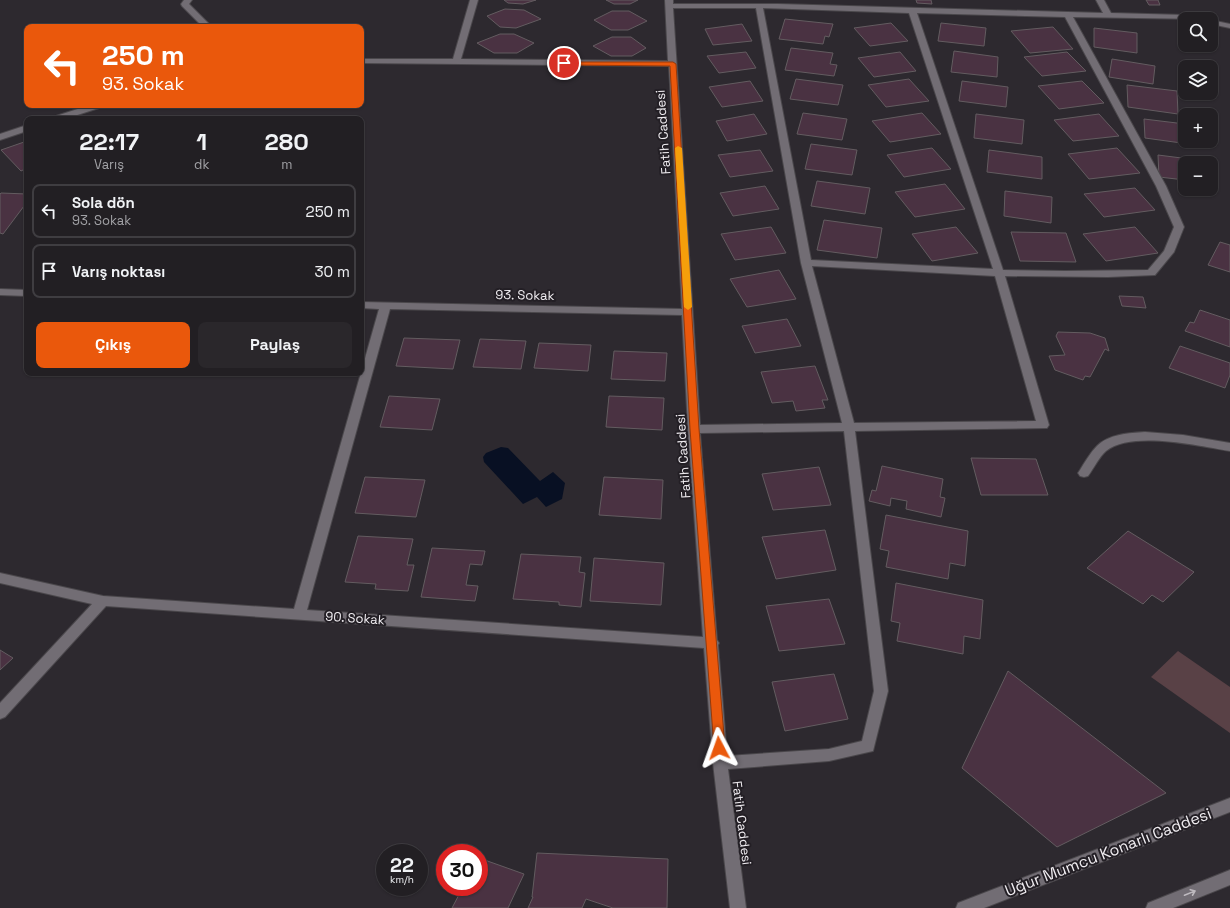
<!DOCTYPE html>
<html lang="tr">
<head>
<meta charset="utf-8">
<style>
  :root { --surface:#221f23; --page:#2a272b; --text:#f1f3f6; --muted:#a2a2a6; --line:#3f3d41; --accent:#ea580c }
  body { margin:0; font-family:"Space Grotesk",sans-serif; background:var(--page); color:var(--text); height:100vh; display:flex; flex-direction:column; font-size:15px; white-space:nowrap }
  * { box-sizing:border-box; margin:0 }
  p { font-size:13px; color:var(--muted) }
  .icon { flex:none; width:22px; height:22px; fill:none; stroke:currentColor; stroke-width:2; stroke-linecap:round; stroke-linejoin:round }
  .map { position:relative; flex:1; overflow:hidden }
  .drawer { position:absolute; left:24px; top:116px; width:340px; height:260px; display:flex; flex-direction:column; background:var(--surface); border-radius:8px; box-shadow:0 1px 3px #0004,0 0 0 1px var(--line) }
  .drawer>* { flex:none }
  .guide { position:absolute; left:24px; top:24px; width:340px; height:84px; border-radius:8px; box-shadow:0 1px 3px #0004,0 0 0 1px var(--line); background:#ea580c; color:#fff; overflow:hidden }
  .buttons { position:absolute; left:1178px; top:12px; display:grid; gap:8px }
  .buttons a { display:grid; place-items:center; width:40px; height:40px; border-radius:8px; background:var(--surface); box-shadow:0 1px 3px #0004,0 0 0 1px var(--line); font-size:20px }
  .speed { position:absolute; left:376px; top:844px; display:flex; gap:8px; font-size:20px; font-weight:700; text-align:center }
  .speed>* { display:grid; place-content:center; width:52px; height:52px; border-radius:50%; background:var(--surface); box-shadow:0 1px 3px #0004,0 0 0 1px var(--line); line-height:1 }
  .speed small { font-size:10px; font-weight:400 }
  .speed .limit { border:6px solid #d22; background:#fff; color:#111 }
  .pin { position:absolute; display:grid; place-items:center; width:34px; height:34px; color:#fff; margin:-17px; border:2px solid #fff; border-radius:50%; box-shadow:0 1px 4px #0007 }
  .me { position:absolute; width:44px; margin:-22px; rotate:356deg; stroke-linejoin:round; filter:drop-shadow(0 0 3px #0008) }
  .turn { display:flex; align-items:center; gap:14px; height:84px; padding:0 12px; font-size:18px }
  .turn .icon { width:52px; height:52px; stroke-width:2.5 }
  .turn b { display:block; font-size:28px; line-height:34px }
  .eta { display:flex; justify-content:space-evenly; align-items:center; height:68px; text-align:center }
  .eta b { font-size:24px; font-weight:700; line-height:28px }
  .cta { display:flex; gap:8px; margin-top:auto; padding:8px 12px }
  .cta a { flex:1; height:46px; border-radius:8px; background:var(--accent); color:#fff; font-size:16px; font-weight:700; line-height:46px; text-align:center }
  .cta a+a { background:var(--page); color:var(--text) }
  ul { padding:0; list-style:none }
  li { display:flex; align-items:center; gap:12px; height:54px; margin:0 8px 6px; padding:0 4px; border:2px solid var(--line); border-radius:8px }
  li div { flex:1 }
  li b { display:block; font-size:15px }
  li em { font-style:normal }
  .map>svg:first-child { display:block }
  .green { fill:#594146 }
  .water { fill:#081023 }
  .building { fill:#4a3242; stroke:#635c60 }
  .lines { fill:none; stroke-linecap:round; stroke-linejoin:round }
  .minor-casing { stroke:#4a474b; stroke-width:2 }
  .minor { fill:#726d74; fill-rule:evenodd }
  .oneway { stroke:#bebabf }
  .route { fill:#ea580c; stroke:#983908 }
  .slow { fill:#f59e0b }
  .labels { text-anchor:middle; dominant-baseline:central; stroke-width:4; stroke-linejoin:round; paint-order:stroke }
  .street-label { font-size:13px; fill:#f0edf1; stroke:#231f25 }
  .near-street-label { font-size:16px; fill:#f0edf1; stroke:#231f25 }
</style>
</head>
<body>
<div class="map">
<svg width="1230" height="908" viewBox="0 0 1230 908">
  <rect width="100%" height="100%" fill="#2d292f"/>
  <!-- green -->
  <polygon class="green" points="1178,651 1230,687 1230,733 1151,677"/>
  <!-- water -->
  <polygon class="water" points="501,447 508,448 540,481 553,472 565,483 562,499 546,507 537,497 523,504 484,462 483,457 486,453"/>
  <!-- building -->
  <g class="building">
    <polygon points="504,0 536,0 523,4 508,3"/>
    <polygon points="606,0 638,0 630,4 614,4"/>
    <polygon points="916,0 931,0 932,4 917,3"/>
    <polygon points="1146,0 1158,0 1160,5 1149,5"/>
    <polygon points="505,9 524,10 541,19 516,28 500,27 487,16"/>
    <polygon points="612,11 629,11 647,21 628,30 611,30 594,20"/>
    <polygon points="785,19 833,24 829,37 825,36 823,44 779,39"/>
    <polygon points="891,23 908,41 870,46 854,28"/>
    <polygon points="941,23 986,28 984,46 938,41"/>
    <polygon points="742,24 752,41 713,45 705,29"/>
    <polygon points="1053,27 1073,49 1030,53 1011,31"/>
    <polygon points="1094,28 1137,33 1137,53 1094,47"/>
    <polygon points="500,34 514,34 534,43 517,53 494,53 477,43"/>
    <polygon points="612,37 631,37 646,48 632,56 611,56 593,46"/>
    <polygon points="791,48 833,53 830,64 837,65 834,76 785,70"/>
    <polygon points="954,51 998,57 997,77 951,72"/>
    <polygon points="746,52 756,68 719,73 707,56"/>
    <polygon points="900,52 916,71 874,77 858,58"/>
    <polygon points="1067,52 1086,71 1042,76 1024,57"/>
    <polygon points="1112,59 1155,66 1153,84 1109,77"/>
    <polygon points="796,79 843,85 838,105 790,99"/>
    <polygon points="909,79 929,101 886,107 868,85"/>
    <polygon points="750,81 763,101 722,107 709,87"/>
    <polygon points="962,81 1008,87 1006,107 959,101"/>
    <polygon points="1082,81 1104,103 1059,109 1038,86"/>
    <polygon points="1127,85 1177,91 1178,114 1128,107"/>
    <polygon points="803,113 847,119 842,140 797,134"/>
    <polygon points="922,113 941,134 890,142 872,121"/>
    <polygon points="754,114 767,134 727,141 716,121"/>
    <polygon points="976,114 1024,120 1022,144 974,138"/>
    <polygon points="1099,114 1119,136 1073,141 1054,120"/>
    <polygon points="1144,119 1185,124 1185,141 1196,141 1196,145 1145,138"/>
    <polygon points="27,141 27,168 21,171 1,150"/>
    <polygon points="811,144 857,150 852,175 805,169"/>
    <polygon points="932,148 951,169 904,177 887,155"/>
    <polygon points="1117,148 1140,173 1089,179 1068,154"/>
    <polygon points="760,150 773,171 730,177 718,155"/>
    <polygon points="989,150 1042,157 1042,179 987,172"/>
    <polygon points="1158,155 1213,162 1215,185 1211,184 1211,163 1185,163 1185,180 1159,177"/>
    <polygon points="817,181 870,188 865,214 811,206"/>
    <polygon points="945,184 965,209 915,217 895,192"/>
    <polygon points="765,186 779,209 733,216 720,193"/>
    <polygon points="1135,188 1155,210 1104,217 1084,194"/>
    <polygon points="1005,191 1052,197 1051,223 1004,216"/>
    <polygon points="1,193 27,194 27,202 3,234 0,233 0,194"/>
    <polygon points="824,220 882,228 877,258 817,250"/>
    <polygon points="771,227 786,253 735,260 721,234"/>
    <polygon points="956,227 978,253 932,261 912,234"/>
    <polygon points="1135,227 1158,253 1106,261 1083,234"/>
    <polygon points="1011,232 1066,233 1076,262 1020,261"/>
    <polygon points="1220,242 1230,245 1230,272 1208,265"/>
    <polygon points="779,270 796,299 747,307 730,279"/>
    <polygon points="1119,296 1143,297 1146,308 1122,306"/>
    <polygon points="1200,310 1230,320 1230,347 1185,331 1190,322 1194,323"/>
    <polygon points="787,319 801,346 755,353 742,326"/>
    <polygon points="1058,332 1090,333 1105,338 1109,351 1105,349 1090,377 1085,376 1083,380 1055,370 1049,356 1065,355 1056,336"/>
    <polygon points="404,338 460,340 453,369 396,366"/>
    <polygon points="480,339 526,341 521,369 473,367"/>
    <polygon points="539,343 591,345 588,371 534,368"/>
    <polygon points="1180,346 1230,363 1230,375 1225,388 1169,368"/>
    <polygon points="614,351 667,353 665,381 611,379"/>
    <polygon points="815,366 828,400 822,400 825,408 796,411 793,401 772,403 761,372"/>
    <polygon points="389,396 440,399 432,430 380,427"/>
    <polygon points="609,396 664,398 662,430 606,427"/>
    <polygon points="971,458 1036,459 1048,495 981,495"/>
    <polygon points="882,466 943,479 940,497 945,498 941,517 906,509 907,501 891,498 890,506 869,501 872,490 876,491"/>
    <polygon points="819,467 831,505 773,510 762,474"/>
    <polygon points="365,477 425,480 416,517 355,513"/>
    <polygon points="604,477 663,480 661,519 599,515"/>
    <polygon points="886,515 968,531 965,566 950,563 948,579 886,567 889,551 880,549"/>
    <polygon points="825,530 836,570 776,579 762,537"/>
    <polygon points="1128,531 1194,572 1163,602 1152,595 1143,604 1087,568"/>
    <polygon points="358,536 413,539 407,565 414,565 408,591 375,589 376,584 345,582"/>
    <polygon points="432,548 485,551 482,565 470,564 466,585 478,586 475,601 421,597"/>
    <polygon points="521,554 581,557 579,572 585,573 581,607 559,605 559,602 513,599"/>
    <polygon points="594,558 664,563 661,605 590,601"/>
    <polygon points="896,583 983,600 980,639 964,636 963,654 897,641 900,623 891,621"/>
    <polygon points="829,599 845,644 779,651 766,606"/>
    <polygon points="0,650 13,658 0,670"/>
    <polygon points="1008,671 1166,793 1057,847 962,768"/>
    <polygon points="834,674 848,719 785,731 772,682"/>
    <polygon points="537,853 668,859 667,908 613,908 586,899 582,908 528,908 533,897 532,897"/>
    <polygon points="479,858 524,874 508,908 452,908 463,887 479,887"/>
  </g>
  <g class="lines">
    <!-- minor casing -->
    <g class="minor-casing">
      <g id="minor">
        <polygon points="184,0 192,0 189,4 212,27 203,27 182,6 181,4"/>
        <path d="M470 0H478L461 59 668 61 665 0H673V4H778L1103 13 1096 0H1104L1111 13 1185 15 1200 17 1201 19 1073 17 1166 186 1184 227 1174 252 1155 275 1108 277 1005 276 1049 425 1047 428 855 431 888 691 873 751 829 761 728 769 746 908H730L713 763 704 648 106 606 5 717 0 719V703L92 604 0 583V573L103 596 294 609 379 309 361 308V302L682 309 669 66 361 63V59H453ZM673 8H756L801 263 842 423 700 425ZM763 8 909 13 993 269 811 260ZM917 13 1065 17 1156 186 1174 227 1164 251 1148 270 1065 271 1003 270ZM812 266 995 276 1036 421 854 423ZM390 309 682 315 688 429 703 637 307 610ZM844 431 874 691 862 741 829 749 727 756 718 645 719 643 717 640 700 433Z"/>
        <polygon points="1211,20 1230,24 1230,28 1211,24"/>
        <polygon points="90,105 103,105 102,107 65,119 52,119 53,117"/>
        <polygon points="27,125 27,131 0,140 0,134"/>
        <polygon points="0,289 27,290 27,296 0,295"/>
        <path d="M1145 432 1183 435 1230 443V451C1199 446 1132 430 1106 451 1099 457 1094 468 1088 476L1084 477 1080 476 1078 473 1080 470C1085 462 1090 453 1097 446 1109 434 1129 433 1145 432Z"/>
        <polygon points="1230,798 1230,812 984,908 956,908 958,903"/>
        <polygon points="1230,870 1230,885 1173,908 1146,908 1148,903"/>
      </g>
    </g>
    <!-- minor -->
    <use href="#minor" class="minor"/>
  </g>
  <!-- one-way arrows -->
  <defs><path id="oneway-shaft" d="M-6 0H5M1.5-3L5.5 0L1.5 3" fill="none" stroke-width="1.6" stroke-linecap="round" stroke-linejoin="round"/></defs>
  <use class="oneway" href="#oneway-shaft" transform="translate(1190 893) rotate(-22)"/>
  <!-- route -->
  <polygon class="route" points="562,62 673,62 676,64 699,429 725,748 723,752 719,753 715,752 714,748 690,429 670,66 564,65 562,64"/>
  <!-- slow -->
  <polygon class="slow" points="678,146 682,148 692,307 688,310 684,307 675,148"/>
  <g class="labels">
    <!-- street labels -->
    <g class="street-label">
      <text transform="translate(663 132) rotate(-94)">Fatih Caddesi</text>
      <text transform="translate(525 295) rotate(1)">93. Sokak</text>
      <text transform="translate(683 456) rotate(-94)">Fatih Caddesi</text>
      <text transform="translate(355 618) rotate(4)">90. Sokak</text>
      <text transform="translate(742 823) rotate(83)">Fatih Caddesi</text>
    </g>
    <!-- near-street labels -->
    <g class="near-street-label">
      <text transform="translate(1108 852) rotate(-21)">Uğur Mumcu Konarlı Caddesi</text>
    </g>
  </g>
</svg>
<div class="buttons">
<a><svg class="icon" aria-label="search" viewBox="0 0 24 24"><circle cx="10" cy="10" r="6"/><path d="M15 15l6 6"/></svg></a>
<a><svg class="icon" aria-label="layers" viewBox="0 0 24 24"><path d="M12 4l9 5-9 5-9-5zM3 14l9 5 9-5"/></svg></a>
<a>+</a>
<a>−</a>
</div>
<div class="speed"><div>22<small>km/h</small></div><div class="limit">30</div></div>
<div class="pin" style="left:564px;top:63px;background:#d93025"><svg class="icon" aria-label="arrive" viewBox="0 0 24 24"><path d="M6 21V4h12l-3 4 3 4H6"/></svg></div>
<svg class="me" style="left:719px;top:748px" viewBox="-20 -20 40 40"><path d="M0-17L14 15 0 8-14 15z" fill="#ea580c" stroke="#fff" stroke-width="4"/></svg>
<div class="guide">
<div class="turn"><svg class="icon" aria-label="left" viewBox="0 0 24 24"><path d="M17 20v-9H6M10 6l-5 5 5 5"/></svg><div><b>250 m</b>93. Sokak</div></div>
</div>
<section class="drawer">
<div class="eta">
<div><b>22:17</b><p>Varış</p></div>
<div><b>1</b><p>dk</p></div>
<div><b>280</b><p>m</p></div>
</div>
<ul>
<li><svg class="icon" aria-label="left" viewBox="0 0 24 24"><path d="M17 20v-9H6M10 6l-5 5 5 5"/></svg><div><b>Sola dön</b><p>93. Sokak</p></div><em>250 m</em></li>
<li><svg class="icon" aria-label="arrive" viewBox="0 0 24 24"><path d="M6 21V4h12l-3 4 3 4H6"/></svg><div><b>Varış noktası</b></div><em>30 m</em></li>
</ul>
<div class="cta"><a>Çıkış</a><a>Paylaş</a></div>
</section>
</div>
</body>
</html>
